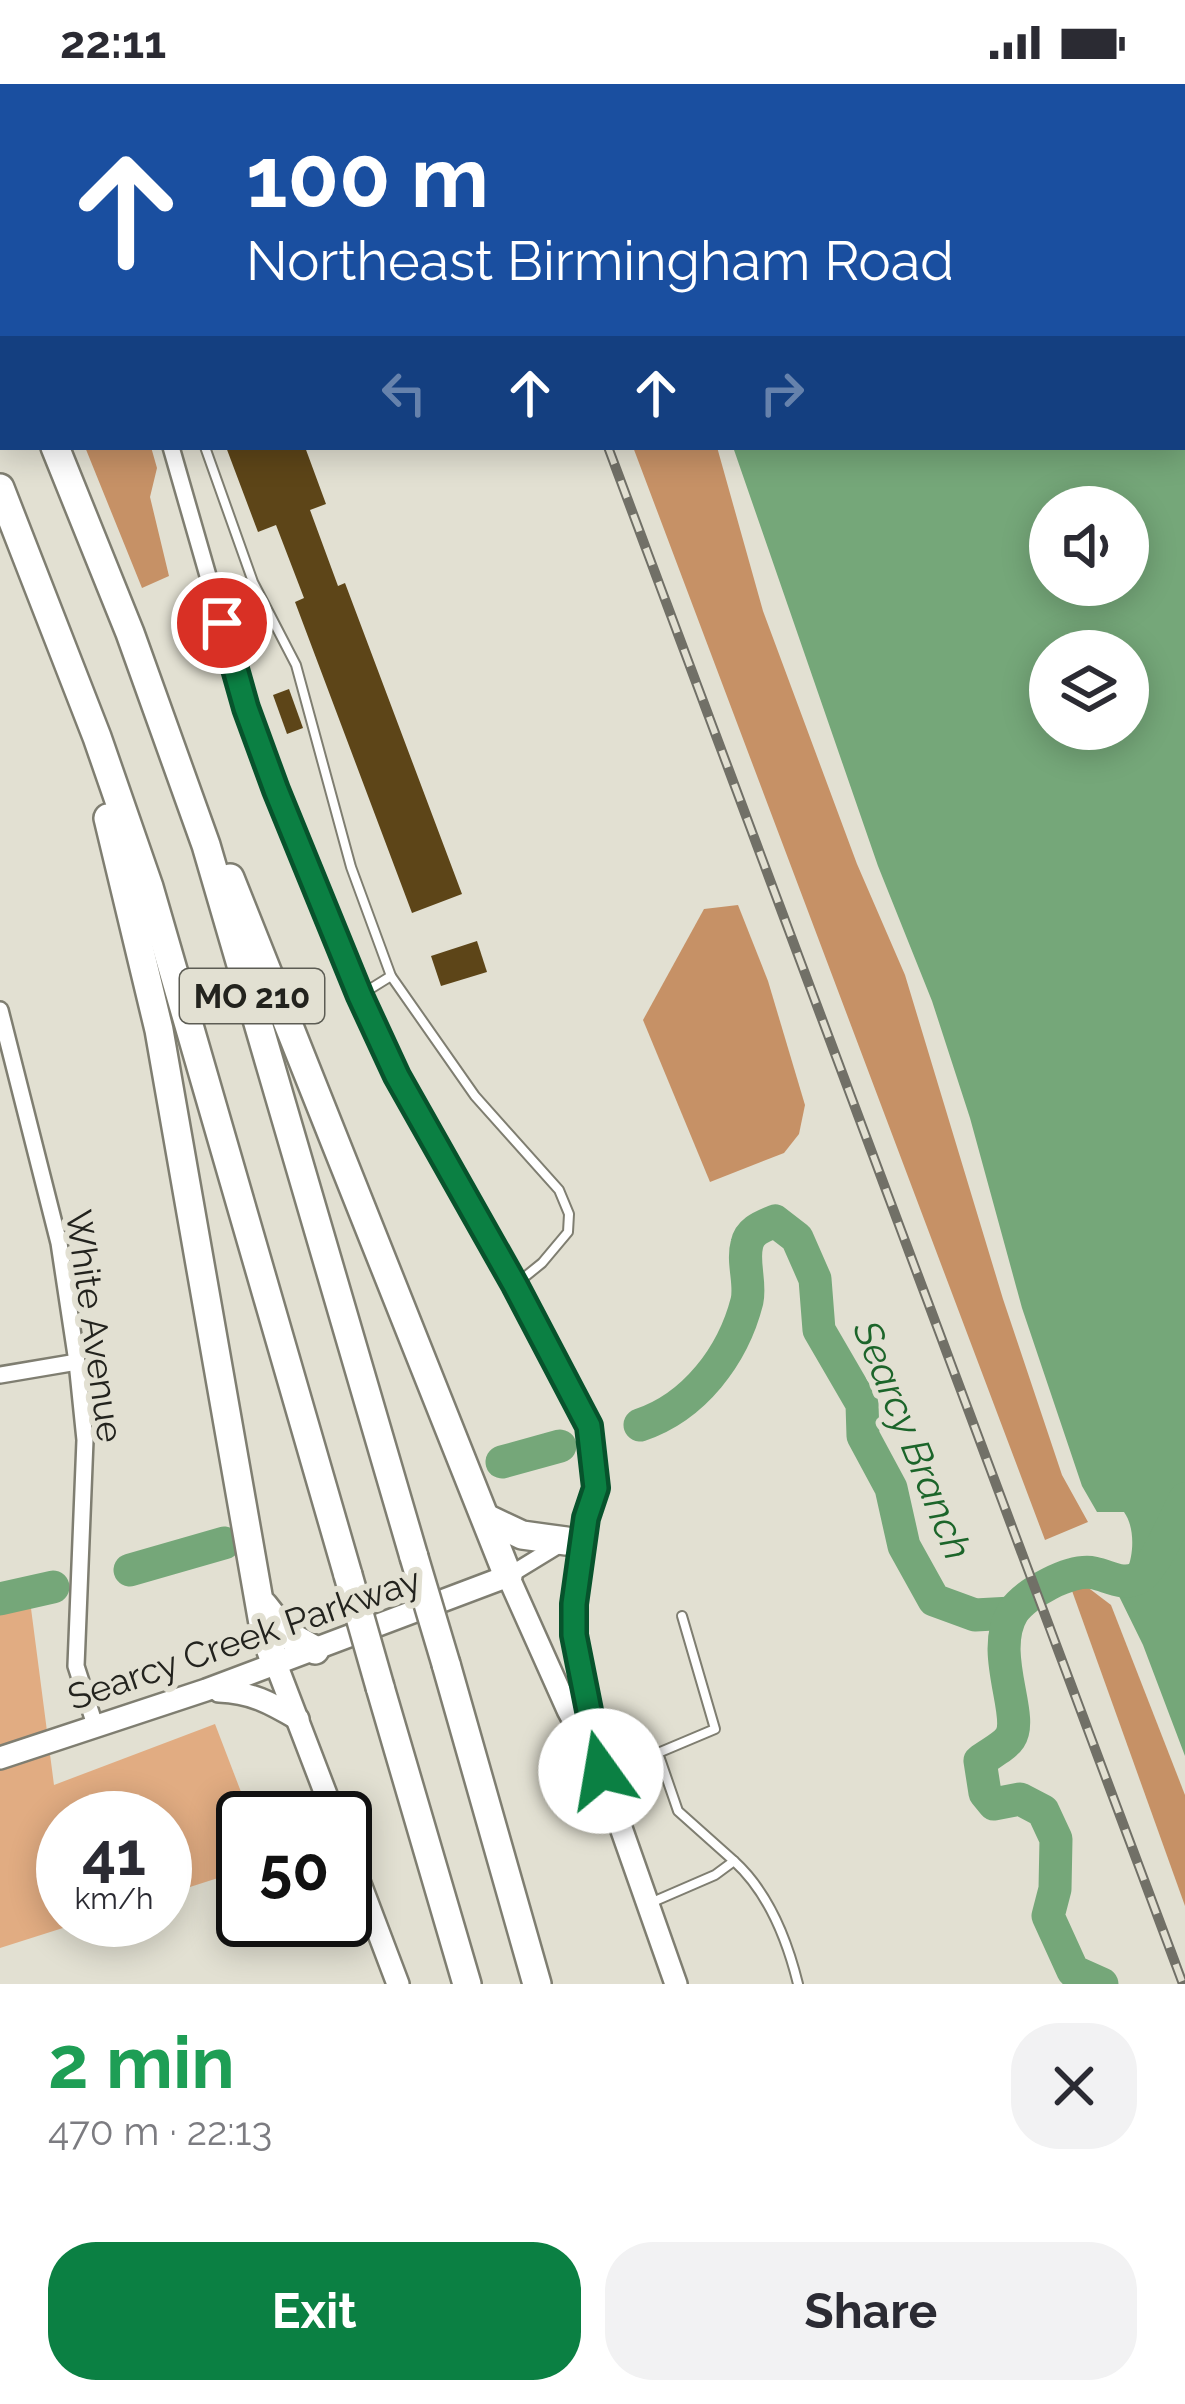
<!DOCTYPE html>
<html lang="en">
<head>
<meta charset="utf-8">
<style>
  :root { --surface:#fff; --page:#f2f2f3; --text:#2b2b33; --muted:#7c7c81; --accent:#0b8043 }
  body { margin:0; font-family:Raleway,sans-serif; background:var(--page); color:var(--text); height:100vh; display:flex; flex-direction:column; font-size:45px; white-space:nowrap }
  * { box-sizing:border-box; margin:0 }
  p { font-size:39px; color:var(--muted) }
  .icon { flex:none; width:66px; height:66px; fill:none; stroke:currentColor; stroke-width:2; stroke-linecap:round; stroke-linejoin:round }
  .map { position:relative; height:1900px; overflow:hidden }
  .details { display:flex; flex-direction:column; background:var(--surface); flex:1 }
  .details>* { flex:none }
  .banner { position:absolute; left:0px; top:0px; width:1185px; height:366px; box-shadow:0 6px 30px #0003; background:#1a4fa0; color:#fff; overflow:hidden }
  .controls { position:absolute; left:1029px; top:402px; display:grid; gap:24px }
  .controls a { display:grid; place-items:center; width:120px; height:120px; border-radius:50%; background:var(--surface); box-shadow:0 6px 30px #0003; font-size:60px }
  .speed { position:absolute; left:36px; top:1707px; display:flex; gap:24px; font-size:60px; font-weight:700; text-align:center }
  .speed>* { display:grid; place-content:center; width:156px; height:156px; border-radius:50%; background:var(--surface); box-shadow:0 6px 30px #0003; line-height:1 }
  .speed small { font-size:30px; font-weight:400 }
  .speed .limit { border:6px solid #111; border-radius:18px; background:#fff; color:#111 }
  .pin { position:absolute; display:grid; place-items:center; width:102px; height:102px; color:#fff; margin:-51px; border:6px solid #fff; border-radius:50%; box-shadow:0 3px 12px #0007 }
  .me { position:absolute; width:132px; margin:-66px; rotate:347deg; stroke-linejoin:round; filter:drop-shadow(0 0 9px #0008) }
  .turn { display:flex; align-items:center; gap:42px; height:252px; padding:0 48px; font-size:54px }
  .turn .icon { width:156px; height:156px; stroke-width:2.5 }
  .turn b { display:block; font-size:84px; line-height:102px }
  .lanes { display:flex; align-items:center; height:114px; padding:0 48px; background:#0003; justify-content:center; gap:60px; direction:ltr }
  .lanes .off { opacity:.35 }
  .round { display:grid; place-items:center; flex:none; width:126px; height:126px; border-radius:48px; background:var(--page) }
  .head { display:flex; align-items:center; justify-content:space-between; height:204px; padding:0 48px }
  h1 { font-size:72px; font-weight:700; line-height:90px; color:#1e9e55 }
  .action { display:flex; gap:24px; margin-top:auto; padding:24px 48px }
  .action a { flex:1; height:138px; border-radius:48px; background:var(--accent); color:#fff; font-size:48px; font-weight:700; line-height:138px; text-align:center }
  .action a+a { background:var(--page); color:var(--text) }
  .status { display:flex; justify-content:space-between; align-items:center; height:84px; padding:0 60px; background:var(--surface); direction:ltr }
  .status svg { height:33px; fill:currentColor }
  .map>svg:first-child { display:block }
  .green { fill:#e1ac82 }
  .forest { fill:#c69166 }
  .water { fill:#75a779; fill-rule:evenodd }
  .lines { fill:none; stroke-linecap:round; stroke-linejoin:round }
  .river { stroke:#75a779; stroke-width:33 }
  .building { fill:#5d4518 }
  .lane-casing { stroke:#7f7e71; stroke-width:12 }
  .street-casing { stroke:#7f7e71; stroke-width:20 }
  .secondary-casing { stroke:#7f7e71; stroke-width:26 }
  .highway-casing { stroke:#7f7e71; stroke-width:32 }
  .lane { stroke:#fff; stroke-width:8 }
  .street { stroke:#fff; stroke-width:15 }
  .secondary { stroke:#fff; stroke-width:21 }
  .highway { stroke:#fff; stroke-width:27 }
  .rail-casing { stroke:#717067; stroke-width:10 }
  .rail { stroke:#e2e0d2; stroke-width:6; stroke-dasharray:18; stroke-linecap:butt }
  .highway-bridge-casing { stroke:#7f7e71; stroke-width:32; stroke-linecap:butt }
  .highway-bridge { stroke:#fff; stroke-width:27 }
  .route-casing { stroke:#07532c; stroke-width:30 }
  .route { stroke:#0b8043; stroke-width:21 }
  .labels { text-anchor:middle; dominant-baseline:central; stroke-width:12; stroke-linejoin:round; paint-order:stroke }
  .shield { fill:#e2e0d2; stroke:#5c5c54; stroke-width:3 }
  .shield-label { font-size:33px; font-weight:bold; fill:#23231e }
  .street-label { font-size:36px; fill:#23231e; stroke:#e2e0d2 }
  .water-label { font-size:39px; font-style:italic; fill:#1c652a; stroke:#e2e0d2 }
</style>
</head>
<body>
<div class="status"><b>22:11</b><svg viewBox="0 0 49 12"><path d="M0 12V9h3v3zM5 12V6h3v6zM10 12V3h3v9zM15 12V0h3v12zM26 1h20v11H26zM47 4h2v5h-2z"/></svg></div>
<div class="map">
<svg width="1185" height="1900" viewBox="0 0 1185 1900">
  <rect width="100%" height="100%" fill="#e2e0d2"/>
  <!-- green -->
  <polygon class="green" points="29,1509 54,1701 215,1640 251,1734 243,1734 243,1786 165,1811 165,1734 63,1734 63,1836 88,1836 0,1864 0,1515"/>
  <!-- forest -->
  <g class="forest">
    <polygon points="85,363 151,363 157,384 150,413 169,492 142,504"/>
    <polygon points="633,363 717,363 763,527 857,780 905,891 1003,1215 1062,1391 1088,1438 1045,1456"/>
    <polygon points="738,821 768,897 805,1021 799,1050 784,1069 710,1098 643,936 704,825"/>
    <polygon points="1082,1499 1111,1521 1185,1711 1185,1822 1071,1504"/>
  </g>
  <!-- water -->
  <path class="water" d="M614 0H1185V1672L1143 1561 1115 1504 1117 1491 1127 1486C1134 1470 1135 1443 1124 1428H1097L1082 1402 1022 1224 970 1034 932 917 878 782 733 363H1182V3ZM1050 423H1128V501H1050ZM1050 567H1128V645H1050Z"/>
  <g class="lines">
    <!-- river -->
    <g class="river">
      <path d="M640 1341C694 1323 733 1272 747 1217 751 1199 742 1178 747 1160 750 1146 764 1142 775 1137L797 1154 815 1195 819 1246 862 1320 863 1352 891 1404 904 1462 934 1516 975 1531 1012 1529"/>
      <polyline points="502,1378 560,1362"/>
      <polyline points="130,1486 224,1459"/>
      <polyline points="0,1515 53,1503"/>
      <path d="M1102 1900 1073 1887 1048 1832 1055 1805 1056 1755 1043 1727 1020 1715 994 1720 985 1709 980 1677C989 1670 1004 1663 1010 1654 1025 1632 988 1569 1013 1528 1026 1509 1071 1484 1094 1489 1109 1492 1122 1502 1138 1494 1155 1485 1175 1434 1185 1415"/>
    </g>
  </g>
  <!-- building -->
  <g class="building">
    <polygon points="226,363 305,363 326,420 310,426 338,502 345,499 462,810 412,829 295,518 304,514 276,441 258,448"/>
    <polygon points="289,605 303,644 287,650 273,611"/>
    <polygon points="477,857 487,888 441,902 431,872"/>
  </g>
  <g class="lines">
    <!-- lane casing -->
    <g class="lane-casing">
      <g id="lane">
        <polyline points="205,363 253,498 296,581 351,783 391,892 475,1012 559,1106 569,1130 568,1148 542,1179 516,1200"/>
        <polyline points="362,910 391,892"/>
        <polyline points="602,1686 658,1669 715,1645 682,1532"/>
        <path d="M734 1777C768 1808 787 1855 798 1900"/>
        <polyline points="648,1820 715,1791 734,1777 678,1727 658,1669"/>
      </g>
    </g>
    <!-- street casing -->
    <g class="street-casing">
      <g id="street">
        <polyline points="64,0 65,3"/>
        <polyline points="171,363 246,624 291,747 360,912 397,992 515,1201 589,1342 596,1404 583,1439"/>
        <polyline points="0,926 59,1159 77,1278 85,1356 76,1582 95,1641"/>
        <polyline points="0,1291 77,1278"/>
        <polyline points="508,1492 562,1459"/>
      </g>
    </g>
    <!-- secondary casing -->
    <g class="secondary-casing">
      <g id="secondary">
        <polyline points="585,1434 574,1520 574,1551 594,1657"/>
        <polyline points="276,1580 335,1734"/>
        <path d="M219 1607C251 1608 271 1619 298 1635"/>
        <polyline points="0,1674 206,1606 508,1492 568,1626 601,1687 676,1900"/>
        <polyline points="345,1760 398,1900"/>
      </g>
    </g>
    <!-- highway casing -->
    <g class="highway-casing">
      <g id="highway">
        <polyline points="0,223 3,231"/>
        <polyline points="55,363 130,549 206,761 414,1473"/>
        <polyline points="0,404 97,653 149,803 348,1491"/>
        <polyline points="108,734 159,946 265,1551 276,1580"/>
        <polyline points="230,794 508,1492"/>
        <polyline points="488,1435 522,1451 566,1457"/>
        <polyline points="264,1522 286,1550 315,1566"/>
        <polyline points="446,1580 537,1900"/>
        <polyline points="380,1603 467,1900"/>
      </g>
    </g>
    <!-- lane -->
    <use href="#lane" class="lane"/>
    <!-- street -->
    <use href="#street" class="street"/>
    <!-- secondary -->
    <use href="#secondary" class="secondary"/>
    <!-- highway -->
    <use href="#highway" class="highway"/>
    <!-- rail casing -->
    <g class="rail-casing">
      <g id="rail">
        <polyline points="472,0 473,3"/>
        <polyline points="608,363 1183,1900"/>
      </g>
    </g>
    <!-- rail -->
    <use href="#rail" class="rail"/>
    <!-- highway-bridge casing -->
    <g class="highway-bridge-casing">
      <g id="highway-bridge">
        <polyline points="414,1473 446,1580"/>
        <polyline points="348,1491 380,1603"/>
      </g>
    </g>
    <!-- highway-bridge -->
    <use href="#highway-bridge" class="highway-bridge"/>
  </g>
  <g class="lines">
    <!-- route casing -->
    <g class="route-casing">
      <polyline id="route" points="222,539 246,624 276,706 360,912 397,992 515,1201 589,1342 596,1404 586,1434 574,1520 574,1551 601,1687"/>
    </g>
    <!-- route -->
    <use href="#route" class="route"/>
  </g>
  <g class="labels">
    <!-- shield labels -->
    <rect class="shield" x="180" y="885" width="144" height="54" rx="9"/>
    <g class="shield-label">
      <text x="252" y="912">MO 210</text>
    </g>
    <!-- street labels -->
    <g class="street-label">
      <text transform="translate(95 1242) rotate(82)">White Avenue</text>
      <text transform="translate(244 1554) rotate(-19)">Searcy Creek Parkway</text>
    </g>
    <!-- water labels -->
    <g class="water-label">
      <text transform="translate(913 1356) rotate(68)">Searcy Branch</text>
    </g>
  </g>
</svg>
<div class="controls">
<a><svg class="icon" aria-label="sound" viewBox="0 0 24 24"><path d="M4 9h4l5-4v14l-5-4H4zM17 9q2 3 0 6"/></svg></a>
<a><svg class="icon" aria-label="layers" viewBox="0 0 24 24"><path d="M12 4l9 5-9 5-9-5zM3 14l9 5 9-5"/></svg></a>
</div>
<div class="speed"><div>41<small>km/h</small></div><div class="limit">50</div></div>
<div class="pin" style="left:222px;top:539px;background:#d93025"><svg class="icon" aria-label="arrive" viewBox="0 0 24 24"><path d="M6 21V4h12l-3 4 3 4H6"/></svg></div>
<svg class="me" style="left:601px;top:1687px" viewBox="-20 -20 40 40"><circle r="19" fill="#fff"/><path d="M0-13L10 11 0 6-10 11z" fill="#0b8043"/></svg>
<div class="banner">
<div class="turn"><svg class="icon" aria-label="ahead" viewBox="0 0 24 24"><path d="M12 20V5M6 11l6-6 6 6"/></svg><div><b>100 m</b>Northeast Birmingham Road</div></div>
<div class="lanes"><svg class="icon off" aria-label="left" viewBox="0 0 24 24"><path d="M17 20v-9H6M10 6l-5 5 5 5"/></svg><svg class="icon" aria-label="ahead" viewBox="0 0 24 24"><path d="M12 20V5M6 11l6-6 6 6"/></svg><svg class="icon" aria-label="ahead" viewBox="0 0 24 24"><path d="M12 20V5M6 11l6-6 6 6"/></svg><svg class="icon off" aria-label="right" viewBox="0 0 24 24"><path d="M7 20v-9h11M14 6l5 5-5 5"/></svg></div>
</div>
</div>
<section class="details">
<div class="head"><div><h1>2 min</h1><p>470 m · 22:13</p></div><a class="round"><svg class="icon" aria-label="close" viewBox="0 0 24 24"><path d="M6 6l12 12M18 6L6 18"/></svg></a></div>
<div class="action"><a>Exit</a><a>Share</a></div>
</section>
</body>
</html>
